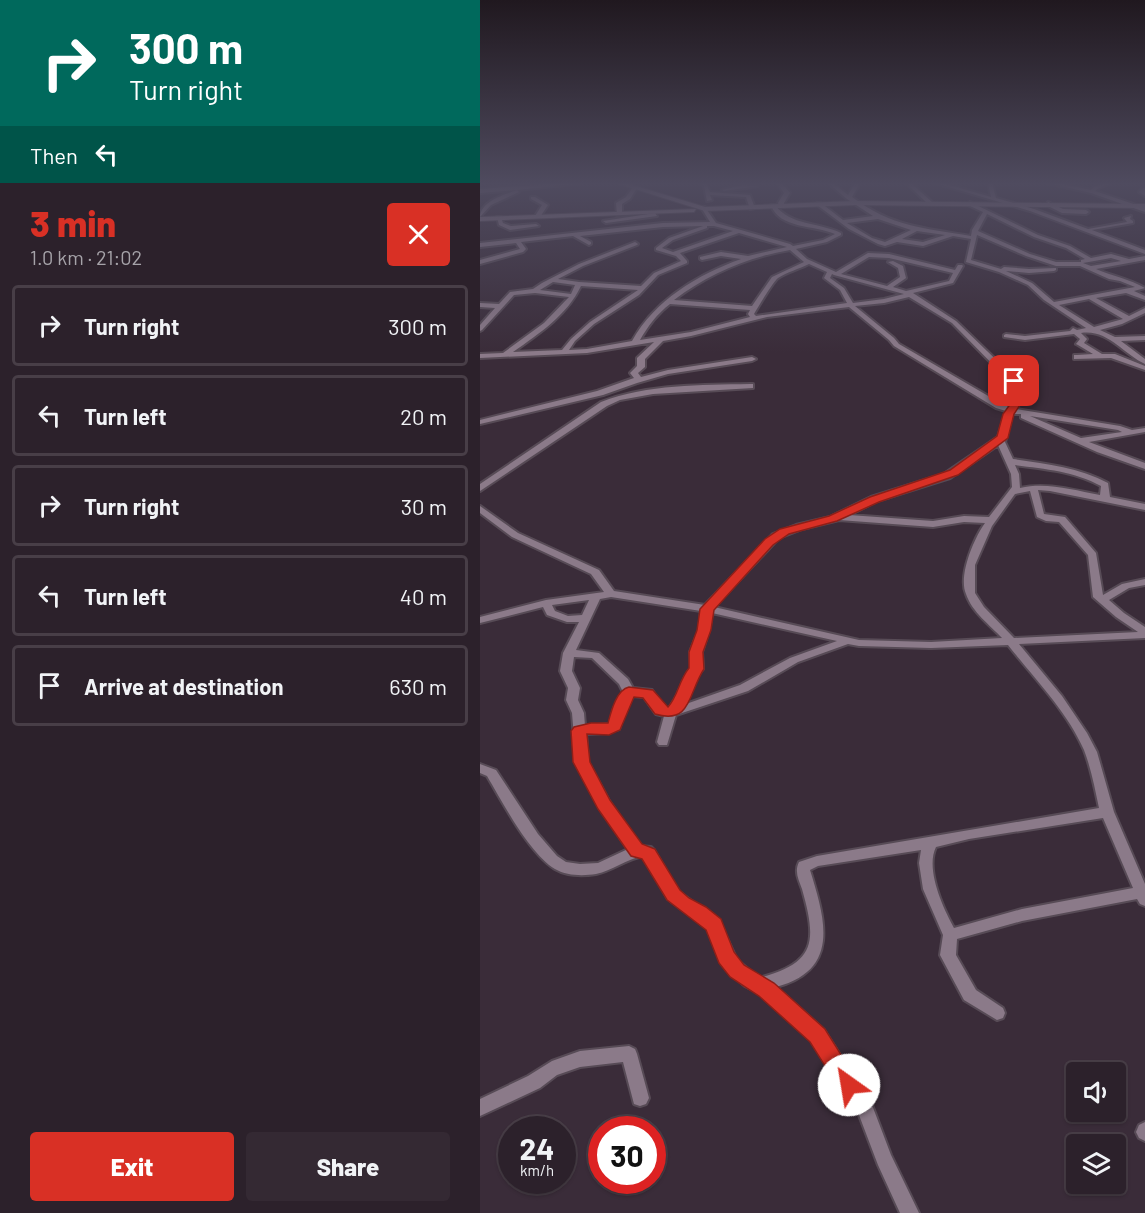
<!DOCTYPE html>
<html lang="en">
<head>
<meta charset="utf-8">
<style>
  :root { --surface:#2c212b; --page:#342933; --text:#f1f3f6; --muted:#a6a3a9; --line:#483e47; --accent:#d93025 }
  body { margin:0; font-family:Barlow,sans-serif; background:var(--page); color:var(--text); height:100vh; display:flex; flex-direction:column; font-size:22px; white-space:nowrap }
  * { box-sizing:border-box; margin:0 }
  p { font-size:20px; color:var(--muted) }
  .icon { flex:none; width:33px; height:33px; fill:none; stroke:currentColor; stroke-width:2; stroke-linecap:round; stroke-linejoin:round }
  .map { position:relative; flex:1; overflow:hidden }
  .side { display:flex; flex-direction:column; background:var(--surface); width:480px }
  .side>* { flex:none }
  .banner { background:#00695c; color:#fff; overflow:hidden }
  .tools { position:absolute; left:586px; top:1062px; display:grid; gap:12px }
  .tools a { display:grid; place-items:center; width:60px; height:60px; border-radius:6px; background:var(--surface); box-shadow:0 2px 4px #0004,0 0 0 2px var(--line); font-size:30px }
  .speed { position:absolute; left:18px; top:1116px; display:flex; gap:12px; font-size:30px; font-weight:700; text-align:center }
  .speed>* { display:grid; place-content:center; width:78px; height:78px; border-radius:50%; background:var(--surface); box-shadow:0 2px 4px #0004,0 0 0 2px var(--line); line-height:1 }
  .speed small { font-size:15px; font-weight:400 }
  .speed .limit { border:9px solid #d22; background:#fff; color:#111 }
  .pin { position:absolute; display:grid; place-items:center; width:51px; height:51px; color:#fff; margin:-26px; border-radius:12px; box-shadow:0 3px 9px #0006 }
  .me { position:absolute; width:66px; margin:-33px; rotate:328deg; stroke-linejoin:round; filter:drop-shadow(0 0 4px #0008) }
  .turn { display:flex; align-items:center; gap:21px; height:126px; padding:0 30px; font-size:27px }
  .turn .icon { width:78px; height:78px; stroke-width:2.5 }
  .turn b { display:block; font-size:42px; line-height:51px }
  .then { display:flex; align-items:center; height:57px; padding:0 30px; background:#0003; gap:12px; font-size:22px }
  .round { display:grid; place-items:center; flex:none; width:63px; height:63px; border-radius:6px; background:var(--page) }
  .head { display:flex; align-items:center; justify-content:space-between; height:102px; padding:0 30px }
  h1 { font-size:36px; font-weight:800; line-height:45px; color:var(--accent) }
  .action { display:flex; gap:12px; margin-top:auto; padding:12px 30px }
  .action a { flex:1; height:69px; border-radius:6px; background:var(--accent); color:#fff; font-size:24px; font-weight:800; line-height:69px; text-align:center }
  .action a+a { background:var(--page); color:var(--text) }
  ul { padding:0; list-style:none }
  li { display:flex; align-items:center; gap:18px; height:81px; margin:0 12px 9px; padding:0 18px; border:3px solid var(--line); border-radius:6px }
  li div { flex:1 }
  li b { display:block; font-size:22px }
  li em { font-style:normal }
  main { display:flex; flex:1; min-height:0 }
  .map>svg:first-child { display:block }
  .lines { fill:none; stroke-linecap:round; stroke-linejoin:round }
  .minor-casing { stroke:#574b56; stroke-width:4 }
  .tertiary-casing { stroke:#574b56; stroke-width:2 }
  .minor { fill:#8b7a89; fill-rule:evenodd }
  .tertiary { fill:#8b7a89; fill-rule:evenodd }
  .route { fill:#d93025; stroke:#8d1f18; stroke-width:1.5 }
</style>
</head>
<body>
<main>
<section class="side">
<div class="banner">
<div class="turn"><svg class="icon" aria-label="right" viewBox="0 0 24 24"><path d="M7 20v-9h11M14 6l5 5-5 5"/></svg><div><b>300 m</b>Turn right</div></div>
<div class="then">Then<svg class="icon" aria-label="left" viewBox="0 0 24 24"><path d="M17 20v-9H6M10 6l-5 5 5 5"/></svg></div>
</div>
<div class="head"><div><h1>3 min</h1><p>1.0 km · 21:02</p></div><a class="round" style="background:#d93025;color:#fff"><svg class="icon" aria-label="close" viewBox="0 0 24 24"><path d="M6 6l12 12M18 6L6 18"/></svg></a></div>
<ul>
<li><svg class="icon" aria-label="right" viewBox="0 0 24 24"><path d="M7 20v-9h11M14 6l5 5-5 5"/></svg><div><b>Turn right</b></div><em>300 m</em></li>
<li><svg class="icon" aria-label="left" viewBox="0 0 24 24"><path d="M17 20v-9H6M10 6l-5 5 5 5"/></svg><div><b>Turn left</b></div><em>20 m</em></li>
<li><svg class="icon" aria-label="right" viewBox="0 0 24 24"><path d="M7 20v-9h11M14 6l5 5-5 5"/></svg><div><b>Turn right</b></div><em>30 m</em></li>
<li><svg class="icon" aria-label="left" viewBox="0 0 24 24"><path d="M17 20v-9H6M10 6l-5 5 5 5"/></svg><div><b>Turn left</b></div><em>40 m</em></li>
<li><svg class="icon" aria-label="arrive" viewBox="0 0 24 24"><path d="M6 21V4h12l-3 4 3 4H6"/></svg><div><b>Arrive at destination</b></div><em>630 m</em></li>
</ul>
<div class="action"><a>Exit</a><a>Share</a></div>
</section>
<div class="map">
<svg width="665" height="1213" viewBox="0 0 665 1213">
  <rect width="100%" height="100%" fill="#3a2c39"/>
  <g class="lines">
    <!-- minor casing -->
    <g class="minor-casing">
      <g id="minor">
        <path d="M80 183H103L37 190 39 192 11 205 0 217C1 201 24 195 37 190L0 193V189Z"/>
        <polygon points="221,183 226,183 230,192 270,195 275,208 270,209 266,197 230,195 232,200 227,201 224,186"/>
        <polygon points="297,183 302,183 310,193 304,203 304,207 300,207 298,203 304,193"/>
        <path d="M348 183H353L368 195 375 183H380L372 197C412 227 444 228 491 236L492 230 503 212 488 205 490 202 558 235 590 246 611 258 631 254 649 259 665 256V260L616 269C632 276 650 279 665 288L654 291 665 296V300L646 293 616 298 649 316 665 308V313L642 324 620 330 635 337 665 336V340L641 341 665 359V364C643 354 628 329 601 333L607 339 604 343 622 354H635L665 366V370L631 358 594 359V355H597L613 354 598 345 596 344 600 339 594 334 545 340 524 337V335L526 334 545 336 590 331 593 328 597 330 606 328 564 300 548 285 519 272 486 262 491 239 473 236 443 246 417 242 405 246 398 244 369 229 337 205V203H341L363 220 393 216 367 199ZM507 214 554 237 586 248 605 259 601 260V262H576L550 254 498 231ZM398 219 431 230 405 242 392 238 367 223ZM437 231 465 235 443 242 422 239ZM497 235 546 256 576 266H600L629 279 640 281 655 287 574 302 552 283 526 271 549 273 574 271 576 270V268L549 269 524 267 521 269 491 260ZM631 258 641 261 611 266 603 263ZM609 299 643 319 614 327 579 305Z"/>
        <polygon points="426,183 431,183 452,202 452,204 448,204"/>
        <polygon points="455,183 463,183 511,197 508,183 512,183 516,198 554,209 608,229 647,222 644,218 651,216 650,219 653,221 653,223 612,230 665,250 665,254 550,211"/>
        <polygon points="568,183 578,183 611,190 615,186 631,183 619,188 615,191 665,208 665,212 611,193"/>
        <polygon points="262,185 278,186 244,191 242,190"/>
        <polygon points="153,187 157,188 150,199 142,204 142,214 137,215 136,203 146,197"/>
        <polygon points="663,188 665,188 665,196 659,192"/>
        <polygon points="51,197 55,197 68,205 60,217 55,216 62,205 51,199"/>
        <polygon points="568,202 583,209 606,210 609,212 606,214 582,213 566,205"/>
        <path d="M291 205H295C311 226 338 222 361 233V235L347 242 316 249 327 259 356 272 388 253 409 254 475 270 478 265H482L483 266 473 283 433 293 476 321 539 382C545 395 544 397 536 409L640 426 652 430 665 428V432L609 442 665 463V469L617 452 541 418V414H532L525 442 533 459C566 464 598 467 628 483L630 497 665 504V510L570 491 558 490 564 514 585 517 616 553 623 595 642 584 665 579V585L649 588 629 600 644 613 665 627V638L539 644 582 696 607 733 617 752 634 812 665 884V906L660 904 657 899 542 921 477 939 476 955 496 990 523 1008 525 1013 523 1018 517 1020 484 1000 460 955 463 935 443 889 439 863 441 850 338 866 330 870C345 919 361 970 296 987L344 1030 392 1105 411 1155 439 1213H420L398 1165 379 1115 332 1040 281 994 265 986 246 969 228 929 188 899 163 856C146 859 132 871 116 874 103 876 87 876 75 869 49 853 23 803 7 776L0 773V764L16 770 58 834 77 856 86 862 100 864 118 863 148 849 119 807 96 762 92 713 86 700 88 688 80 671 83 653 99 622H87L67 615 63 607 0 623V617L66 600 124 592 111 574 32 537 0 513V506L38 533 119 570 134 591 225 605 293 534 316 525 350 517 391 497 464 474 518 437 526 411 516 408 414 346 409 340 369 307 287 317 211 336 183 341 165 359V367L158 373 161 377 188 370 272 357 276 359 272 361 188 374 157 383 123 395 0 424V420L117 391 151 379 154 378 150 373 157 366V358L174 342 107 353 0 358V354L23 353 64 323 89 297 55 293 34 295 2 330 0 331V325L15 308 0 307V303L19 304 30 292 53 289 62 283 99 264 155 242 158 244 157 245 103 266 78 279 99 282 161 286 174 273 201 261 196 256 176 250V248L189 238 223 226 183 227 100 236 111 242V244L109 245 93 236 41 242 46 249 43 252 0 264V260L40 249 36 243 0 247V243L183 223 230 222 222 209 225 207 236 223 310 244 313 246 343 240 355 234C335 225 299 229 291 205ZM227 226H234L253 231 193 252 182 248 193 240 227 228ZM259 233 307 247 268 256 241 252 220 257V259L222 260 241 256 261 259C217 275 175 300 152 341L107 349 89 350 95 341 114 324 159 295 178 275 207 263V261L200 253ZM310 250 324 262 292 277 272 306 194 300C228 274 268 257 310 250ZM389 257 409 258 473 273 469 281 426 291 413 287 426 278 423 266 413 261 408 262 418 268 420 277 407 286 361 274ZM329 264 347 272 344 278 360 290 367 303 276 316 274 314C278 307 293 282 298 278 307 272 319 269 329 264ZM352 274 354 275 424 294 404 299 373 303 364 288 350 278ZM73 282 95 285 91 294 60 290ZM101 286 158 290 110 322 91 339 82 350 33 352C60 333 87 315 101 286ZM429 297 472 323 533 385C537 395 536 398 529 407L522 404 419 344 414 338 375 306 404 303ZM190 304 270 310 268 314 270 317 211 332 160 340C168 326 177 314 190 304ZM550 416 638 430 642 432 601 438ZM518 445 531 474 532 487 509 517 484 516 453 521 369 515 397 501 470 478ZM535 465C565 469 594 471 621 486L620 495C592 490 567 482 540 488L539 474ZM550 491 557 517 566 521 579 522 608 555 613 597 636 617 658 632 534 638 504 607 495 593V565L512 526 535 494ZM359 520 453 527 484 522 505 523C494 538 478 576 486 594 492 612 510 625 522 638L451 642 379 640 234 607 299 538 322 529ZM131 597 221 611 219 630 210 652 211 668C200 681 200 696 188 709L184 708 172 690 153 688 148 679 119 653 96 650 120 599ZM109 600 102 615 88 616 75 611 72 605ZM232 613 357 641 310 658 260 685 206 704 214 679 223 669 222 652 229 630ZM368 644 379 646 451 648 528 645C554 678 587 711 604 750 611 768 615 789 619 808L337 856 319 862C314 872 319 880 322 889 337 942 336 963 279 978L257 960 239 921 198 891 174 850 171 847 160 846 129 801 108 762 106 734 126 733 139 729 146 708 153 696 164 697 176 714 184 716 177 742 179 745H187L196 715 268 691 318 662ZM94 657 112 658 139 684 143 692 134 708 130 724 105 726 104 713 98 700 100 688 92 671ZM623 818 653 888 542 909 474 928C463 908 445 869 456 847L489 839Z"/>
        <polygon points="175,213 177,216 126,223 123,221"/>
        <polygon points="17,217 21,217 23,223 31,226 56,224 59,226 30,230 19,225"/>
        <path d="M270 384H273V388L173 394 140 400 127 406 0 491V484L121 402C168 384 221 385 270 384Z"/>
        <polygon points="149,1046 155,1049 157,1054 169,1098 166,1104 160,1106 154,1104 143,1062 100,1067 77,1075 60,1088 0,1116 0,1099 48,1076 72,1061 100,1051"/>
        <polygon points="665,1122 665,1141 659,1138 656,1132 659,1125"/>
      </g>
    </g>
    <!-- tertiary casing -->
    <g class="tertiary-casing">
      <g id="tertiary">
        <polygon points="136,183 146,183 225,207 375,201 665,204 665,208 375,205 225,211"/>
        <polygon points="216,209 214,212 0,221 0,217"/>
      </g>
    </g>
    <!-- minor -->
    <use href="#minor" class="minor"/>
    <!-- tertiary -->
    <use href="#tertiary" class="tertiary"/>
  </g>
  <!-- sky -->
  <linearGradient id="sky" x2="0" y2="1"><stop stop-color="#20181f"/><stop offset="0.52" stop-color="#4f4b5f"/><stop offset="1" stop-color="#4f4b5f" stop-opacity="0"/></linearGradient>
  <rect width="665" height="353" fill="url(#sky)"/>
  <!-- route -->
  <path class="route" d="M530 379H537L545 394 544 399 534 414 528 438 478 475 399 502 357 521 309 534 293 545 234 610 231 630 223 652 224 669C208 693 212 725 175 714L163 698 154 697 140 730 129 735 107 734 110 762 130 800 162 844 175 849 200 890 209 898 226 907 241 919 254 952 264 965 294 983 345 1029 380 1085 377 1093 369 1096 362 1093 330 1042 279 996 250 977 239 963 226 930 187 900 162 859 151 856 118 809 93 762 91 731 94 727 111 723H128C131 712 136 690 149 687L173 690 188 707C198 696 199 680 209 668V652L217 630 220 609 285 539 300 529 349 516 390 497 470 470 517 436 523 414 534 399 535 394 529 381Z"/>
</svg>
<div class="tools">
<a><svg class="icon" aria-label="sound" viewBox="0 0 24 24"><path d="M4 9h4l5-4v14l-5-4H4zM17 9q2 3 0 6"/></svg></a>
<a><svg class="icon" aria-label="layers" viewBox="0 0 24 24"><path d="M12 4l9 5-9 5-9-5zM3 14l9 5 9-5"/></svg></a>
</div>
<div class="speed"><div>24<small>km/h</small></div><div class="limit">30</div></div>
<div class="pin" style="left:534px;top:381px;background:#d93025"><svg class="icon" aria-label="arrive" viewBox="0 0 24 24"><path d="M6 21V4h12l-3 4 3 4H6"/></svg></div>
<svg class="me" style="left:369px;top:1085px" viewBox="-20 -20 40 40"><circle r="19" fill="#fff"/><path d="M0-13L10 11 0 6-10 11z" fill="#d93025"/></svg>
</div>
</main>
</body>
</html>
